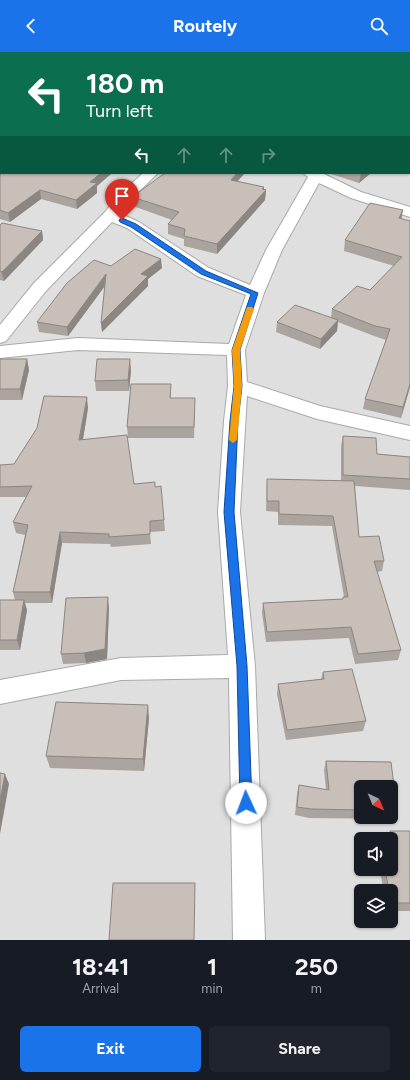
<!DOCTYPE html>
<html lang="en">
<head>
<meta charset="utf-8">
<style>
  :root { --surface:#171b24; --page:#20242c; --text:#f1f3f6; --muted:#9ea1a6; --accent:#1a73e8 }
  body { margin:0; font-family:Figtree,sans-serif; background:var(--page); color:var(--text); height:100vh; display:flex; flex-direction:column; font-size:15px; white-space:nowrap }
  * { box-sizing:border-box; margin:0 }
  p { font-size:13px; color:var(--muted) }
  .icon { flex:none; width:22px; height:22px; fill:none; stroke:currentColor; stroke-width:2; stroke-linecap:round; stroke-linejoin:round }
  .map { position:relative; height:888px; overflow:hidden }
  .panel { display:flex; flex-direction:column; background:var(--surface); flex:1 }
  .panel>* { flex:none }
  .guide { position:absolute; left:0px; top:0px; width:410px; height:122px; box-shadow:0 1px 3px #0004; background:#0b6e4f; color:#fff; overflow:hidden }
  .needle { width:26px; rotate:136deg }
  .controls { position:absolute; left:354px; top:728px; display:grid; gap:8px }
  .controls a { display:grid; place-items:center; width:44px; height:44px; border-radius:6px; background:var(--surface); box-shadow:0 1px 3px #0004; font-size:20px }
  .pin { position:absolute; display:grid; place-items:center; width:34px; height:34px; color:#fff; margin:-41px -17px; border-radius:50% 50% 50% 0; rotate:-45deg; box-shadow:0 0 4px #0007 }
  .pin .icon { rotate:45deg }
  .me { position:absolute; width:44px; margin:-22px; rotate:358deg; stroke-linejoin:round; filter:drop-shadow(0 0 3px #0008) }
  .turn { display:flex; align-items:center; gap:14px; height:84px; padding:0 20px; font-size:18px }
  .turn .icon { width:52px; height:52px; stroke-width:2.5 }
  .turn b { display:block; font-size:28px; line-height:34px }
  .lanes { display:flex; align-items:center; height:38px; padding:0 20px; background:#0003; justify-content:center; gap:20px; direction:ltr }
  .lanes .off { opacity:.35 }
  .eta { display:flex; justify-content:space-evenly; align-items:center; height:68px; text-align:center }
  .eta b { font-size:24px; font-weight:700; line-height:28px }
  .primary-button { display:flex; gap:8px; margin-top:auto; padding:8px 20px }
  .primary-button a { flex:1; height:46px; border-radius:6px; background:var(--accent); color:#fff; font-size:16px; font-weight:700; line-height:46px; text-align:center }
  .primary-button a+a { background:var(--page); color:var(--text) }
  header { display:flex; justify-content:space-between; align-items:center; height:52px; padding:0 20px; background:var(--accent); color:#fff; font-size:18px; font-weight:700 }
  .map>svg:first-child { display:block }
  .residential { fill:#e0dfdf; fill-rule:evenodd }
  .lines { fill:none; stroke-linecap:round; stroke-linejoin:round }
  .street-casing { stroke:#a9a9a9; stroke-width:2 }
  .street { fill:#fff; fill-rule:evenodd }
  .wall { fill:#aba49e; fill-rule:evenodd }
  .shaded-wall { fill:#8b8681 }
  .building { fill:#c7bfb8; stroke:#8b8681 }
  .route { fill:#1a73e8; stroke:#114b97 }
  .slow { fill:#f59e0b }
</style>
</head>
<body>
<header><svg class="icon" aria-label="back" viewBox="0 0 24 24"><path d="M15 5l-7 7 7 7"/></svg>Routely<svg class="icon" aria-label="search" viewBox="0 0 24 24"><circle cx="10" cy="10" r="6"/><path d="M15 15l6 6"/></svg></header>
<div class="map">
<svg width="410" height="888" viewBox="0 0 410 888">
  <rect width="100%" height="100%" fill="#f2efe9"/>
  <!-- residential -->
  <path class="residential" d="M0 0H410V888H0ZM1 1H409V121H1ZM361 735H391V765H361ZM361 787H391V817H361ZM361 839H391V869H361Z"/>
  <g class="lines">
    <!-- street casing -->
    <g class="street-casing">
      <g id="street">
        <polygon points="274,0 287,0 288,1 275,1"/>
        <rect x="409" y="20" width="1" height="8"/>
        <polygon points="0,75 1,75 0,84"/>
        <polygon points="143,121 158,121 127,151 119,161 139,170 209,216 250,233 266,198 308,125 303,121 322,121 361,140 410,155 410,165 351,146 319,131 282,198 264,241 245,298 247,330 320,354 410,374 410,388 317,367 247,344 240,460 255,614 265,888 233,888 229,626 121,628 0,652 0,628 121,606 228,603 218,460 224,369 228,334 227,303 78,298 0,306 0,294 78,286 229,292 246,243 197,224 127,176 112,170 46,239 6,289 0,291 0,273 34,231 105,160 117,145"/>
      </g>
    </g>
    <!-- street -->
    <use href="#street" class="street"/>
  </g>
  <!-- wall -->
  <g class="wall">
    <polygon points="2,121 112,121 97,134 97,141 77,157 41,147 10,170 0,167 0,123"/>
    <polygon points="331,121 371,121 359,131 331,122"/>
    <polygon points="244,122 238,129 266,138 265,148 217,202 184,194 184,187 168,182 168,172 172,168 133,154 132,145"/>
    <polygon points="403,158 401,167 410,169 410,335 401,366 363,357 365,347 386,288 374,284 338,270 337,279 320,297 276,280 277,270 331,266 332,257 370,238 394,214 344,199 345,188"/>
    <polygon points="0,173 42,179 43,188 4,229 0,228"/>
    <polygon points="111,214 162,216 148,227 148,234 102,280 101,271 105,234 68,284 39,280 37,270"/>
    <polygon points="0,307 27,307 29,318 22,348 0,348"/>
    <polygon points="131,318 129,339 96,339 95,329"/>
    <polygon points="171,332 171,346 195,356 194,386 128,386 127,375"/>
    <polygon points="88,356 83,388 134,432 155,435 164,468 165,479 150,480 151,492 111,495 110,492 62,491 52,551 25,551 27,558 20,598 0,598 0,548 15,548 13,540 25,483 16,481 13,470 26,445 0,445 0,413 14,412"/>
    <polygon points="343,384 377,402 410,405 410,438 355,434 359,485 384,509 382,519 377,520 401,598 398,608 355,612 349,586 266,590 262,561 263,551 343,547 343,545 344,545 332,474 278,473 278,460 266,459 267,427 341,429 341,394"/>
    <polygon points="109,556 107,607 86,611 63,612 61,602"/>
    <polygon points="323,620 366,669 363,679 286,688 277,642 278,632 321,627"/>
    <polygon points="149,666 144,719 50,716 46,704"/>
    <path d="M326 709 391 710 397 758 394 767 309 766 295 763 297 742 299 733 326 738 324 718ZM361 735H391V765H361Z"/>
    <polygon points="390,779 410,779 410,859 391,859 391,839 384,839 381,825 385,817 392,816 391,812 391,787 387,787"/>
  </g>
  <!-- shaded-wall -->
  <g class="shaded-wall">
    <polygon points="69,0 84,0 84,1 66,1"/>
    <polygon points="1,28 1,37 0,37 0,29"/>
    <polygon points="0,58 1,58 1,67 0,68"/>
    <polygon points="101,121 112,121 97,134 97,141 77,157 76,148 90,130"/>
    <polygon points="237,121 244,121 244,122 230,137 231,128"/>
    <polygon points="361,121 371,121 359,131"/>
    <polygon points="264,135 264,140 266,138 265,148 217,202 217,192"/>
    <polygon points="40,138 41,147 10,170 8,161"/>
    <polygon points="403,158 401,168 399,166"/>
    <polygon points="42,179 43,188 4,229 2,220"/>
    <polygon points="161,207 162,216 148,227 148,234 102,280 101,271 141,222"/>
    <polygon points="106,222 107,231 68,284 67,275"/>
    <polygon points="338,268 337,279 320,297 321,287"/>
    <polygon points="27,307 29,318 22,348 20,337"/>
    <polygon points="130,307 131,318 129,339 128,328"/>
    <polygon points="410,332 410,335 401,366 403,355"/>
    <polygon points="87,345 88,356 81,399 79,388"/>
    <polygon points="60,480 62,491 52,551 50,540"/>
    <polygon points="108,545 109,556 107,607 86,611 84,601"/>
    <polygon points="24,548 27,558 20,598 17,588"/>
    <polygon points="148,653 149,666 144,719 143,707"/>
    <polygon points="5,722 9,732 0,782 0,748"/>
  </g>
  <!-- building -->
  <g class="building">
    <polygon points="0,0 69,0 66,1 1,1 1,28 0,29"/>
    <polygon points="110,0 237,0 241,1 107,1"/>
    <rect x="0" y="36" width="1" height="22"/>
    <polygon points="2,121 101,121 90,130 97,131 76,148 40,138 8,161 0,158 0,123"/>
    <polygon points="165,121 237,121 231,128 264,135 262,137 266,138 217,192 184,184 185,177 168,172 179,160 132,145"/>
    <polygon points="370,151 403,158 399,166 410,169 410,332 403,355 365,347 390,277 375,274 332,257 357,234 370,238 402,205 345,188"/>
    <polygon points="2,171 42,179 2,220 0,219 0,173"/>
    <polygon points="135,197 161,207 141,222 148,224 101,271 106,222 67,275 37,270 67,231 94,208 111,214"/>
    <polygon points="295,253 338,268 321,287 277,270"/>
    <polygon points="0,307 27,307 20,337 0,337"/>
    <polygon points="97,307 130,307 128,328 95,329"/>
    <polygon points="131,332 171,332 170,346 195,346 194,375 127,375"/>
    <polygon points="44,344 87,345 79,388 127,383 134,432 155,430 155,435 161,434 164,468 150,469 150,482 109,485 109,482 60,480 50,540 13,540 28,473 13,470 32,434 0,435 0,413 14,412 37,376"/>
    <polygon points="343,384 376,386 377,402 410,405 410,427 343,423"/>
    <polygon points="267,427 354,429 359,485 379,484 384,509 374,509 401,598 358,602 351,575 267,580 263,551 343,547 343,545 348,545 333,464 279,462 279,449 267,449"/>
    <polygon points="108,545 105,597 84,601 61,602 66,546"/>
    <polygon points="0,548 24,548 17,588 0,588"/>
    <polygon points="352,617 366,669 287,678 278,632 324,627 323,620"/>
    <polygon points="56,650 148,653 143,707 46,704"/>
    <polygon points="326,709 391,710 397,758 391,758 391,735 361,735 361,758 311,757 297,755 299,733 329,738"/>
    <polygon points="0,721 5,722 0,748"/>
    <polygon points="390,779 410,779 410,851 391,851 391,839 389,839 385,817 391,817 391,816 397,816"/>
    <polygon points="113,831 195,831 194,888 109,888"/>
  </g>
  <!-- route -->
  <polygon class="route" points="122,166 136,172 206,219 258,241 240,298 242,334 238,369 234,460 247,614 252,751 250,755 246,757 241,755 240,751 237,614 224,460 230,369 234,334 232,298 251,242 201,222 131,175 120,170 119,168"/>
  <!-- slow -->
  <polygon class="slow" points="247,255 252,255 254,257 240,298 242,334 237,388 233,391 229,388 234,334 232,298"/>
</svg>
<div class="controls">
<a><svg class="needle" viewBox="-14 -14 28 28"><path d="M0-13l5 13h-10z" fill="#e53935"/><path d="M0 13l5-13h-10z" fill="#9ea1a6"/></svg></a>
<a><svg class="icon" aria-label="sound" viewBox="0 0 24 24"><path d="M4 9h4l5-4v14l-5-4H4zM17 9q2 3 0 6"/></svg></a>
<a><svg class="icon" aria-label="layers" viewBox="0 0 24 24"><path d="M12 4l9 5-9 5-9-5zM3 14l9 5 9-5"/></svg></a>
</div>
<div class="pin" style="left:122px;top:168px;background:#d93025"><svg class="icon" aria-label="arrive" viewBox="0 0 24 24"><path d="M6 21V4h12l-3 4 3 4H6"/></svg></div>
<svg class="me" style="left:246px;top:751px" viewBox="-20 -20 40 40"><circle r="19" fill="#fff"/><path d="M0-13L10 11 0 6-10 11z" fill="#1a73e8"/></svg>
<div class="guide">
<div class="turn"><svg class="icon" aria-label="left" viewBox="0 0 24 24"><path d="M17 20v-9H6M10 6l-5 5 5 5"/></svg><div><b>180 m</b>Turn left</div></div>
<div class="lanes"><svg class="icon" aria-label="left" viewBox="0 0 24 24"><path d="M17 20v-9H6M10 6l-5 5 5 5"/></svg><svg class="icon off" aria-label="ahead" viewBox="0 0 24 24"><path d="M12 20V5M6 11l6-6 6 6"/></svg><svg class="icon off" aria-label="ahead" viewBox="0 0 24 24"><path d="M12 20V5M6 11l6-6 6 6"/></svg><svg class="icon off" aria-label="right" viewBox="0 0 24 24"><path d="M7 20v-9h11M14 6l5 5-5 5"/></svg></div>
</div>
</div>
<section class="panel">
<div class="eta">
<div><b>18:41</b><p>Arrival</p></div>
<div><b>1</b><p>min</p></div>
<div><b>250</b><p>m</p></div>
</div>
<div class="primary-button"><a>Exit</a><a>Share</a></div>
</section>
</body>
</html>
